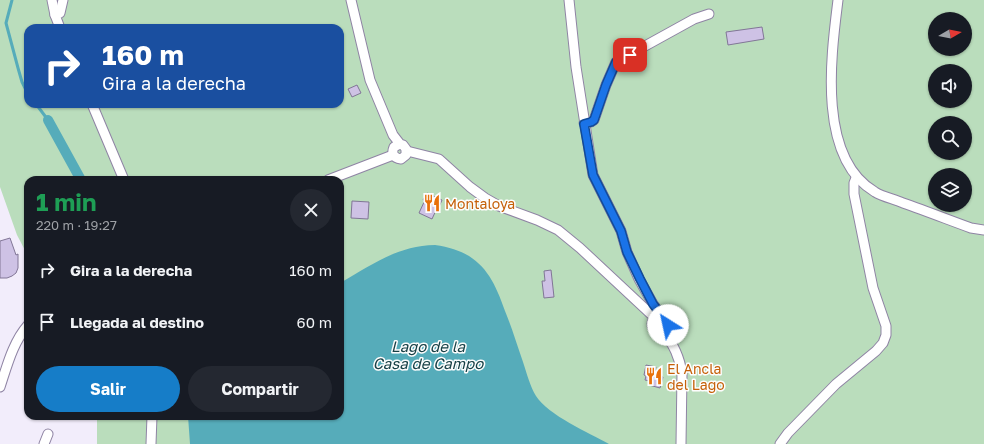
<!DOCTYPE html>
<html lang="es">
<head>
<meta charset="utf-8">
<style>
  :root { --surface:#171b24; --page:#242831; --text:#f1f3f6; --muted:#9ea1a6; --accent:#167dc8 }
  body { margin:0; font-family:"Golos Text",sans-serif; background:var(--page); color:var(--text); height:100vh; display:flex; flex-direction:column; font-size:15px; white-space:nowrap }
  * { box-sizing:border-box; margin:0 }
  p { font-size:13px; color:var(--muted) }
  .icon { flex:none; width:22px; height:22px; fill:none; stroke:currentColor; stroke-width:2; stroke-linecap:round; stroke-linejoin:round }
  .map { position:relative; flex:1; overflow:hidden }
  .details { position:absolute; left:24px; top:176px; width:320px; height:244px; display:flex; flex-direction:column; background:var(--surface); border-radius:12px; box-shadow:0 1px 3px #0004 }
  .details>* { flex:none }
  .banner { position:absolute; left:24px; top:24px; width:320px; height:84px; border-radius:12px; box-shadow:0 1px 3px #0004; background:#1a4fa0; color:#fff; overflow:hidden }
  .needle { width:26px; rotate:80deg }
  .fabs { position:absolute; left:928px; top:12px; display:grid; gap:8px }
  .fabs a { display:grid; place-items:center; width:44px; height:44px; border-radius:50%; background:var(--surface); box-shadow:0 1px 3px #0004; font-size:20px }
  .pin { position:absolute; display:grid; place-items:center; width:34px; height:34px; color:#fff; margin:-17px; border-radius:8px; box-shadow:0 2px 6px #0006 }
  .me { position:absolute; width:44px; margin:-22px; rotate:325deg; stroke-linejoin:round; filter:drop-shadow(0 0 3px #0008) }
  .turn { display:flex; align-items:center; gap:14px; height:84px; padding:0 12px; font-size:18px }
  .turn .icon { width:52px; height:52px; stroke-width:2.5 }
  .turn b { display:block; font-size:28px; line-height:34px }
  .round { display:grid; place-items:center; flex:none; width:42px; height:42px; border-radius:21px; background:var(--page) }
  .overview { display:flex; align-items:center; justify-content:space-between; height:68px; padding:0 12px }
  h1 { font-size:24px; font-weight:700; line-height:30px; color:#1e9e55 }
  .action { display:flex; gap:8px; margin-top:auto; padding:8px 12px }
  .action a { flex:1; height:46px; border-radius:24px; background:var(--accent); color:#fff; font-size:16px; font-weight:700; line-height:46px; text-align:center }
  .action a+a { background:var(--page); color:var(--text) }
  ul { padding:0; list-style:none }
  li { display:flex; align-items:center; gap:12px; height:52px; padding:0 12px }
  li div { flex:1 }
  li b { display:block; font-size:15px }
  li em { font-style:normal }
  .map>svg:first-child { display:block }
  .green { fill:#baddbc; fill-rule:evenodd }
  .water { fill:#56acba }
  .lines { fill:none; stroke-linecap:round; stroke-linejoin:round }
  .stream { stroke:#56acba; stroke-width:3 }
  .canal { stroke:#56acba; stroke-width:10 }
  .building { fill:#cec2e5; stroke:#817696 }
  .minor-casing { stroke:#8f84a4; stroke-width:11 }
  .minor { stroke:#fff; stroke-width:9 }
  .route-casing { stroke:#114b97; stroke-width:10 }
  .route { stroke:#1a73e8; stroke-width:7 }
  .labels { text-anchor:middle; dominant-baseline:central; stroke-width:3; stroke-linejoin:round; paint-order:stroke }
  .food-label { font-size:14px; fill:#c56008; stroke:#fdfdfd; text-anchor:start }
  .water-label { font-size:15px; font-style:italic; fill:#174046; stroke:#fdfdfd }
</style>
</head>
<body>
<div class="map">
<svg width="984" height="444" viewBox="0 0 984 444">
  <rect width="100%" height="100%" fill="#f2edfb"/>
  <!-- green -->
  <path class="green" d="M0 0H984V444H97V416H340V180H28V256L17 235 0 187ZM935 19H965V49H935ZM28 28H340V104H28ZM935 71H965V101H935ZM935 123H965V153H935ZM935 175H965V205H935Z"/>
  <!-- water -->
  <path class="water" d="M435 245C478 251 492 273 505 311 512 328 517 345 523 362 527 374 530 386 536 396 548 415 589 433 609 444H190L188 416H340V283C372 265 396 246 435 245Z"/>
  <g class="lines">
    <!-- stream -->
    <g class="stream">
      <polyline points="12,0 6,23 18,68 22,82 28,94"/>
      <polyline points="36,104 48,120"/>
    </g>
    <!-- canal -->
    <polyline class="canal" points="48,120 81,180"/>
  </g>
  <!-- building -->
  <g class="building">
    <polygon points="762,27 764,39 728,45 726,32"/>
    <polygon points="357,85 361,93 352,97 348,89"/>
    <polygon points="427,193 442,200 439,207 438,206 432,219 419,213 425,200 423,200"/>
    <polygon points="352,201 369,202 368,219 351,218"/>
    <polygon points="10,238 16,255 18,254 18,268 16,273 12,276 7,278 0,278 0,241"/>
    <polygon points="551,270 554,297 544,298 542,281 545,281 544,271"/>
    <polygon points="646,365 656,367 655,372 660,373 659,376 663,377 660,388 649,385 650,381 645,380 646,376 644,375"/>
  </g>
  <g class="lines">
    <!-- minor casing -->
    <g class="minor-casing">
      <g id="minor">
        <polyline points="52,0 55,15 60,28"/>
        <path d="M351 0 370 80 393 135 400 144 403 145 406 149V155L401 159C394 158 391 154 394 147L400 144"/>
        <polyline points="569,0 576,67 593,175 621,231 627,252 639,279 653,304 662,316"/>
        <path d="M838 0C831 56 817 158 875 192 883 197 894 199 903 203 926 211 949 220 971 228L984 230"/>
        <polyline points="55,15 60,13 63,0"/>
        <polyline points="92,104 124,180"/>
        <polyline points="584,123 591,122 594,120 606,85 616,62 694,19 709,14"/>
        <polyline points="407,151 439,159 470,187 485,198 499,206 537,220 558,230 580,248 655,318"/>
        <polyline points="328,180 393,155"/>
        <circle cx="660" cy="324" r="8"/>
        <path d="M664 331C673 345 680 357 682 374L681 444"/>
        <path d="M0 387C7 366 13 342 28 325"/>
        <polyline points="44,444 48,434"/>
        <polyline points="151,444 152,416"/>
        <polyline points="780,444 788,433 836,384 876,351 883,343 886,335 886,326 873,288 854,194 854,183 856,178"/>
      </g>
    </g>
    <!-- minor -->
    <use href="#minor" class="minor"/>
  </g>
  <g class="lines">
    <!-- route casing -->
    <g class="route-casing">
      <polyline id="route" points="630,55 616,62 606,85 594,120 591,122 584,124 593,175 621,231 627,252 640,279 653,304 662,316 667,321 668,325"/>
    </g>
    <!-- route -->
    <use href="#route" class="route"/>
  </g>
  <!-- icons -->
  <defs>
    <g id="restaurant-bare" transform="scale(1.38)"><path d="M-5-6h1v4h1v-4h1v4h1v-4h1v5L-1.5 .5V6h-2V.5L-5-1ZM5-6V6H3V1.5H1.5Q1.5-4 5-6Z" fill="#e8710a" stroke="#fdfdfd" stroke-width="2.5" paint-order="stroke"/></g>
  </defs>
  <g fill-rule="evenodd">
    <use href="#restaurant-bare" x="432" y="203"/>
    <use href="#restaurant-bare" x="654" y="376"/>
  </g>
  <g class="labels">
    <!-- food labels -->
    <g class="food-label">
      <text x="445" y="203">Montaloya</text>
      <text x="667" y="368">El Ancla<tspan x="667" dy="16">del Lago</tspan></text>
    </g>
    <!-- water labels -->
    <g class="water-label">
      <text x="428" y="346">Lago de la<tspan x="428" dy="17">Casa de Campo</tspan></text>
    </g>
  </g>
</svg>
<div class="fabs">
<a><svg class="needle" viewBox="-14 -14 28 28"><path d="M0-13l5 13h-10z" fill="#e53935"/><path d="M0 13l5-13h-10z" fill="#9ea1a6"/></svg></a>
<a><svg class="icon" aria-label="sound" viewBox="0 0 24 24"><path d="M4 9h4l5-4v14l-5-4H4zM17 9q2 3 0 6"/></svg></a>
<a><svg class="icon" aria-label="search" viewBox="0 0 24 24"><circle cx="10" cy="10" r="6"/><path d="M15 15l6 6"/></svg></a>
<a><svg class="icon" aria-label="layers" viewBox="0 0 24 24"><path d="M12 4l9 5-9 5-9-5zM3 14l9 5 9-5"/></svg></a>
</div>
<div class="pin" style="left:630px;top:55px;background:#d93025"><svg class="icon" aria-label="arrive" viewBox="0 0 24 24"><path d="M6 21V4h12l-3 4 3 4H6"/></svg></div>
<svg class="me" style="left:668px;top:325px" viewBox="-20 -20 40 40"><circle r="19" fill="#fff"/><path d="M0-13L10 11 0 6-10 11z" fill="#1a73e8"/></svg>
<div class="banner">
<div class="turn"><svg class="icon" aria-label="right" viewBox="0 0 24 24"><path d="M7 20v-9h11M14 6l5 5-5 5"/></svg><div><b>160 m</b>Gira a la derecha</div></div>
</div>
<section class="details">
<div class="overview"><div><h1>1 min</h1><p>220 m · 19:27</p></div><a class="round"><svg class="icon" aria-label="close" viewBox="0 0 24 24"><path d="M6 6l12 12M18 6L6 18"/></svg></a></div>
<ul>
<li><svg class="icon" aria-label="right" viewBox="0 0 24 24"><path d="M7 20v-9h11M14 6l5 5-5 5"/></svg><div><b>Gira a la derecha</b></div><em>160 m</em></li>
<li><svg class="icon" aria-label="arrive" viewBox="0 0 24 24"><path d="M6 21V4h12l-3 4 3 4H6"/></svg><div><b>Llegada al destino</b></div><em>60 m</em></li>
</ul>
<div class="action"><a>Salir</a><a>Compartir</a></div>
</section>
</div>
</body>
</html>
